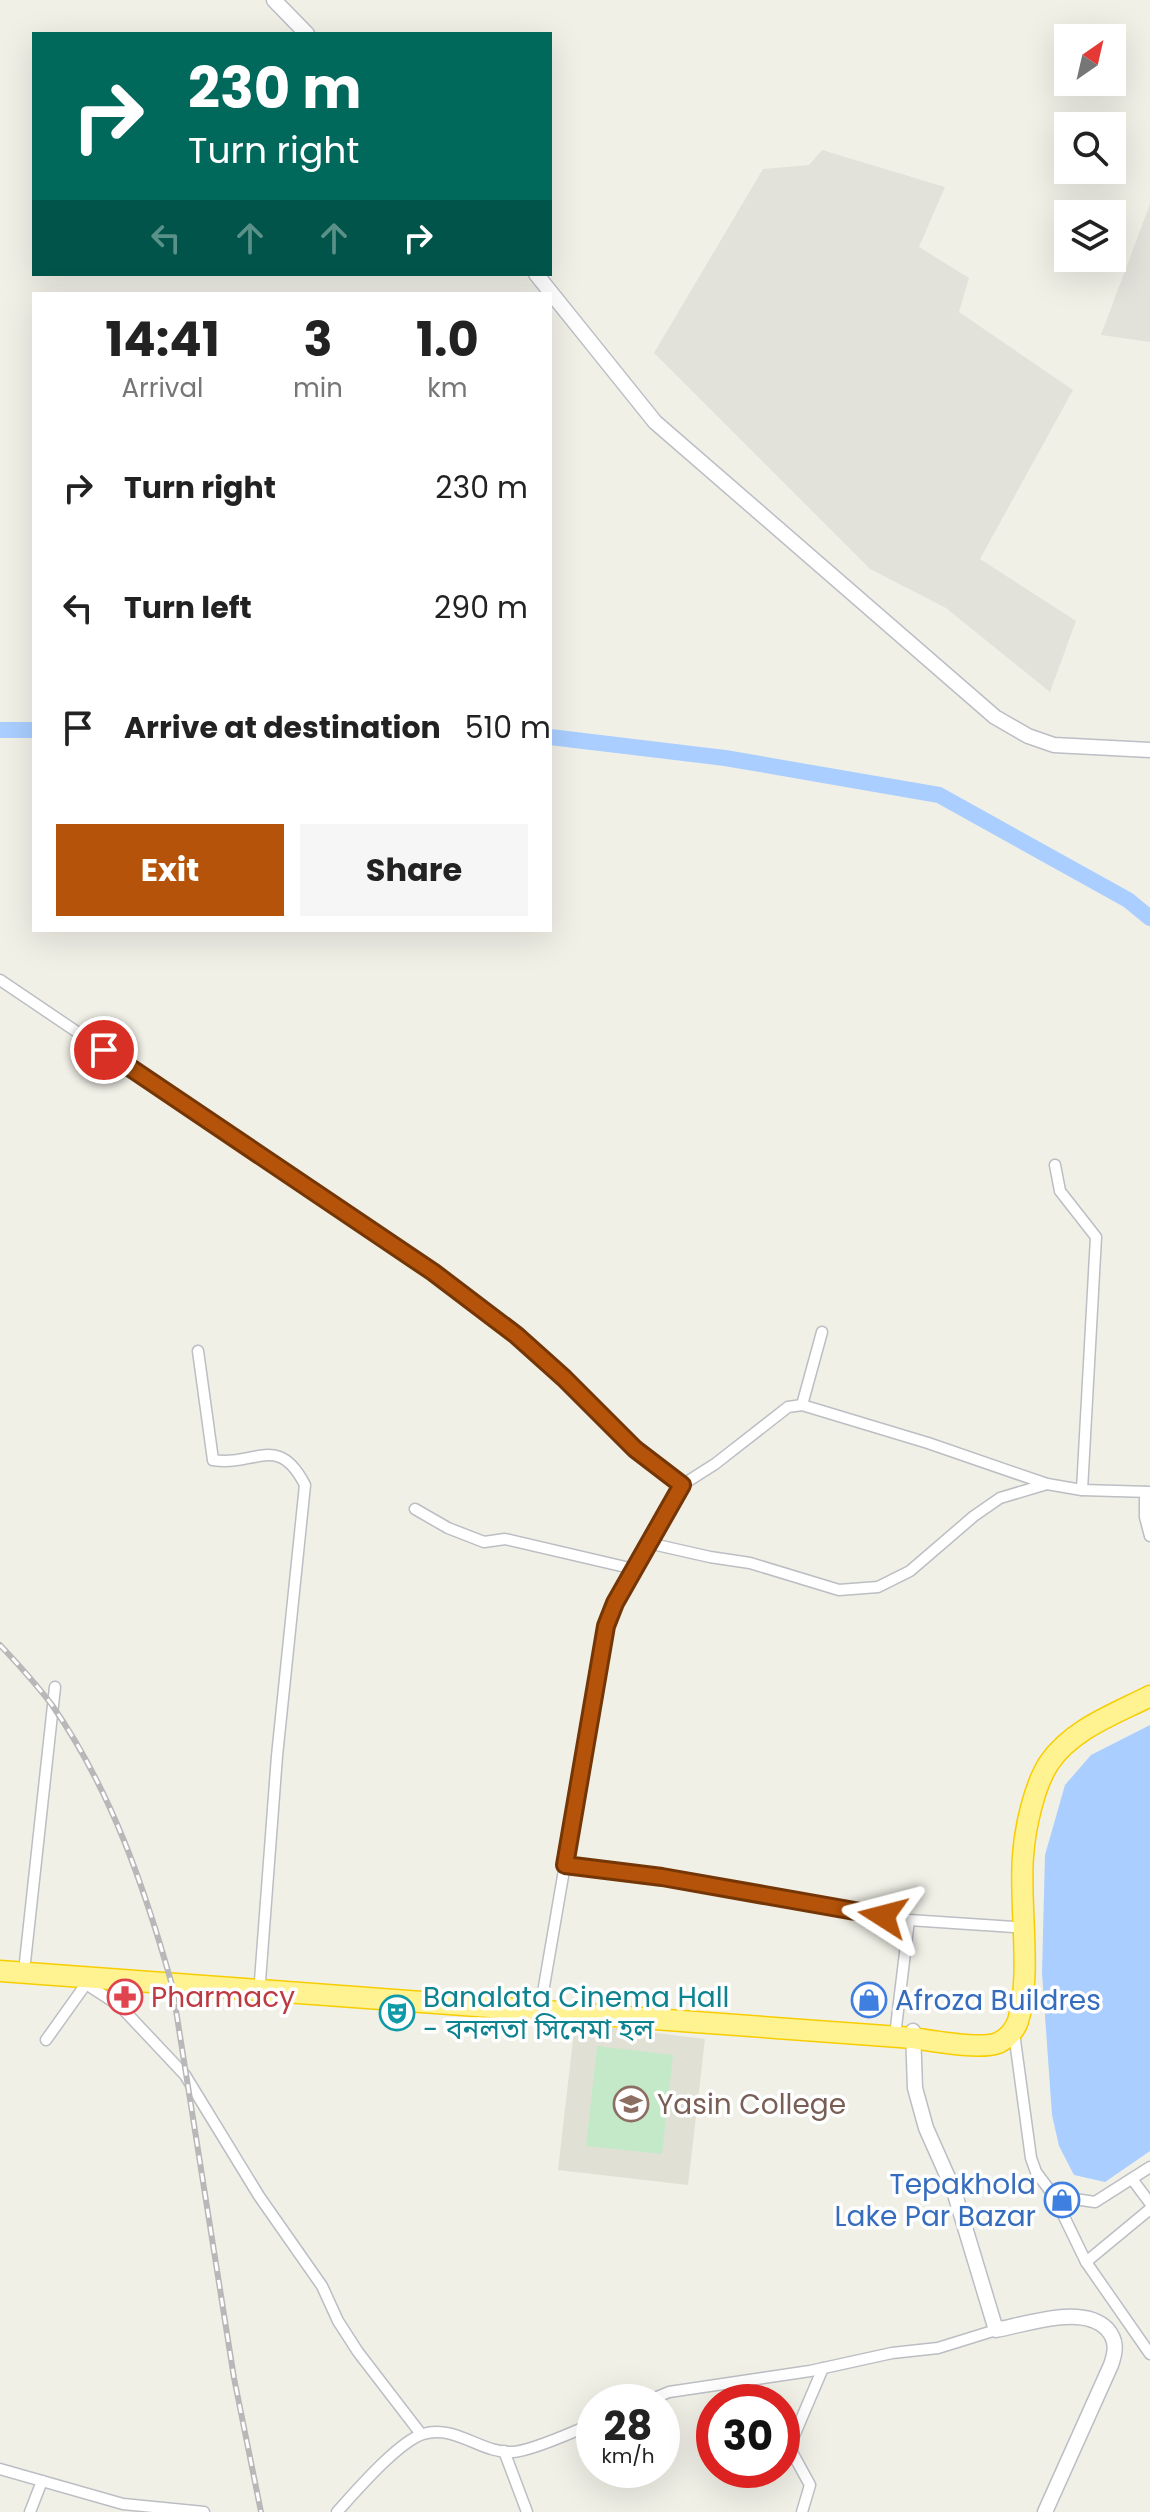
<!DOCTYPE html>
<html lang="en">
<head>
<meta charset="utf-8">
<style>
  :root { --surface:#fff; --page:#f6f6f6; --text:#222; --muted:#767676; --accent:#b45309 }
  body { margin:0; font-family:Poppins,"Noto Sans Bengali",sans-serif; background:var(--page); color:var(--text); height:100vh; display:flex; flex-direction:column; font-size:30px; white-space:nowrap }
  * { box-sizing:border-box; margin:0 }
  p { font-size:26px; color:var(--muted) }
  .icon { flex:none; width:44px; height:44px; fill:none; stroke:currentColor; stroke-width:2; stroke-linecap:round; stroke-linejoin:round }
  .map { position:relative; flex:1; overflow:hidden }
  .side { position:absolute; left:32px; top:292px; width:520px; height:640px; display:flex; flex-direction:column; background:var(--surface); border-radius:0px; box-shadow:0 8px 32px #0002 }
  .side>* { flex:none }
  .banner { position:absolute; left:32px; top:32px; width:520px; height:244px; border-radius:0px; box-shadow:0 8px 32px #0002; background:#00695c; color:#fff; overflow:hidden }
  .needle { width:52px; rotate:34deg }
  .fabs { position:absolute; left:1054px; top:24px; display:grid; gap:16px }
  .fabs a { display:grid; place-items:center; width:72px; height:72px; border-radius:0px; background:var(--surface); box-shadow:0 8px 32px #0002; font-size:40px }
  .speed { position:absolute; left:576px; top:2384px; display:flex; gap:16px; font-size:40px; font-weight:700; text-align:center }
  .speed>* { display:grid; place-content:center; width:104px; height:104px; border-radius:50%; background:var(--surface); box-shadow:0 8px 32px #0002; line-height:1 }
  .speed small { font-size:20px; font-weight:400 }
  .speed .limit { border:12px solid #d22; background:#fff; color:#111 }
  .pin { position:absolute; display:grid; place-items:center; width:68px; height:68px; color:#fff; margin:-34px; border:4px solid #fff; border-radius:50%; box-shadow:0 2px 8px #0007 }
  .me { position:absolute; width:88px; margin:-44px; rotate:279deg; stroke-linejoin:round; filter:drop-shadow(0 0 6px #0008) }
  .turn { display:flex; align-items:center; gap:28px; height:168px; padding:0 24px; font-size:36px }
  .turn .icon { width:104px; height:104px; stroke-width:2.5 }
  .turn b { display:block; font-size:56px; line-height:68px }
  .lanes { display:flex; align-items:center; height:76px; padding:0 24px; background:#0003; justify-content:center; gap:40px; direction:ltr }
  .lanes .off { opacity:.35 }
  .eta { display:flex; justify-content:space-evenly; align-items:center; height:136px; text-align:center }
  .eta b { font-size:48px; font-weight:700; line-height:56px }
  .cta { display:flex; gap:16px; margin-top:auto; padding:16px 24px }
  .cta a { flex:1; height:92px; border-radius:0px; background:var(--accent); color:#fff; font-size:32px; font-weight:700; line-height:92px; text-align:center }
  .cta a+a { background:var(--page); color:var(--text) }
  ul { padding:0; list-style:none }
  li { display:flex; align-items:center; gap:24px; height:120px; padding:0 24px }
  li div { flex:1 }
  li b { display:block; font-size:30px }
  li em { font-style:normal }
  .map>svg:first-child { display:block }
  .industrial { fill:#e2e2db }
  .education { fill:#e1e0d5 }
  .green { fill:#c3e9c8 }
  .water { fill:#a9ceff }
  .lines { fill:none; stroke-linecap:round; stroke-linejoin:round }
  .river { stroke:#a9ceff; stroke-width:16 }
  .street-casing { stroke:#bbbec3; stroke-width:13 }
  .secondary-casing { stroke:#bcbec5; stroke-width:17 }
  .highway-casing { stroke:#f8cd00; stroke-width:23 }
  .street { stroke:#fff; stroke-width:10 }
  .secondary { stroke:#fff; stroke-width:14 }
  .highway { stroke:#fff290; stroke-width:20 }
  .rail-casing { stroke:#b8b8b9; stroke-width:6 }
  .rail { stroke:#fff; stroke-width:3; stroke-dasharray:9; stroke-linecap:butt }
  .route-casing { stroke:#753606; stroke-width:20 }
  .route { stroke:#b45309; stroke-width:14 }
  .labels { text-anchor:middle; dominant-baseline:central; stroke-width:7; stroke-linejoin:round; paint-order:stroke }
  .health-label { font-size:28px; fill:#be3a42; stroke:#fff; text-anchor:start }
  .culture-label { font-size:28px; fill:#0d838f; stroke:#fff; text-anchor:start }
  .shop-label { font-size:28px; fill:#366cbe; stroke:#fff; text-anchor:start }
  .education-label { font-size:28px; fill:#785e54; stroke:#fff; text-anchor:start }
</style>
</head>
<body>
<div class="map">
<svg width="1150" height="2512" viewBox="0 0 1150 2512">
  <rect width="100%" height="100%" fill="#f1f0e7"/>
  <!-- industrial -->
  <g class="industrial">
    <polygon points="822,150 945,187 919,247 969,278 959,312 1073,390 980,559 1076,621 1050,692 946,608 870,569 654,353 763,169 809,165"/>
    <polygon points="1150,204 1150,342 1101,335"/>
  </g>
  <!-- education -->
  <polygon class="education" points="575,2023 705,2039 688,2185 558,2170"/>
  <!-- green -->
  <polygon class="green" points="597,2046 673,2055 662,2154 586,2146"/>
  <!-- water -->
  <polygon class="water" points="1150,1725 1150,2151 1105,2182 1074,2175 1059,2146 1052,2115 1042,1973 1045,1855 1065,1785 1091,1755"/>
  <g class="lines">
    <!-- river -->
    <g class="river">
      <polyline points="0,730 34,730"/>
      <polyline points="550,737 725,758 939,795 1128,900 1150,918"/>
    </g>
    <!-- street casing -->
    <g class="street-casing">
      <g id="street">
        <polyline points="0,980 433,1272 516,1335 564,1378 635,1449 682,1485"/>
        <polyline points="1055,1165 1060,1191 1096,1237 1082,1490"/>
        <path d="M198 1351 213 1460C255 1467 278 1432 305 1485L277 1756 260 1981"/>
        <polyline points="802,1405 822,1332"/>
        <polyline points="1145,1492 1145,1517 1150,1536"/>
        <polyline points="415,1509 448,1528 484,1542 505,1539 634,1569"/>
        <polyline points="648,1543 710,1557 750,1563 839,1590 878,1587 910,1571 974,1516 1000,1498 1047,1484"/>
        <polyline points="565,1865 662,1877 804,1904 909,1920 1014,1927"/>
        <polyline points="25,1962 55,1687"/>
        <polyline points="83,1982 120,2006 185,2075 259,2196 322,2286 338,2321 358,2352 421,2434"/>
        <polyline points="543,2011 542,1998 606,1626 615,1603 682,1485 715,1464 788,1407 802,1405 928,1443 1047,1484 1082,1490 1150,1492"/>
        <polyline points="896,2027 909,1920"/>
        <polyline points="1014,2033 1031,2158 1036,2172 1054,2196 1095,2202 1150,2167"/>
        <polyline points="46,2040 86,1984"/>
        <polyline points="1132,2179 1150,2203"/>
        <polyline points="1054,2196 1086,2262 1150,2354"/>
        <polyline points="1086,2262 1150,2209"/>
        <polyline points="645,2402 669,2392 810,2371 892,2353 938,2348 996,2330"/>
        <polyline points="504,2451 527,2512"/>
        <polyline points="0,2469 123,2504 204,2512"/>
        <polyline points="30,2512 42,2481"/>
        <path d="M337 2512C356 2491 398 2442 423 2434 456 2424 481 2454 513 2452 531 2451 576 2431 594 2423"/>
        <polyline points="802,2512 810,2485 793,2454 791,2443 823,2368"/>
      </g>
    </g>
    <!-- secondary casing -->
    <g class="secondary-casing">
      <g id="secondary">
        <polyline points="274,0 307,34"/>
        <polyline points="536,274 655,422 995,717 1028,736 1054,745 1150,750"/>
        <path d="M913 2031 915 2088 926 2128 954 2191 996 2330C1027 2324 1083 2304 1107 2329 1117 2340 1116 2351 1111 2365L1045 2512"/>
      </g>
    </g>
    <!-- highway casing -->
    <g class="highway-casing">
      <path id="highway" d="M0 1971 913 2038C933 2041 980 2050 998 2043 1007 2039 1015 2030 1018 2021 1032 1975 1019 1906 1023 1856 1025 1828 1034 1786 1049 1763 1072 1729 1115 1714 1150 1696"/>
    </g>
    <!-- street -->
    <use href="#street" class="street"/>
    <!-- secondary -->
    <use href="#secondary" class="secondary"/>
    <!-- highway -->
    <use href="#highway" class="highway"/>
    <!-- rail casing -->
    <g class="rail-casing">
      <path id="rail" d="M0 1645C18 1664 36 1684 52 1705 111 1790 144 1886 172 1985L234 2378 261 2512"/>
    </g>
    <!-- rail -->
    <use href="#rail" class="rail"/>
  </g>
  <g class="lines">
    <!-- route casing -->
    <g class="route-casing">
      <polyline id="route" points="104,1050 433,1272 516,1335 564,1378 635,1449 682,1485 615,1603 606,1626 565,1865 662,1877 883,1916"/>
    </g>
    <!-- route -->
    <use href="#route" class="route"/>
  </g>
  <!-- icons -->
  <defs>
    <g id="pharmacy-ring" transform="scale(1.8)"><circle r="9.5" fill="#fff" stroke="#e0444e" stroke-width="1.5"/><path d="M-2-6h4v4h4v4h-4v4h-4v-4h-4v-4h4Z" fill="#e0444e"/></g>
    <g id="shop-ring" transform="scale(1.8)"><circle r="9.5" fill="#fff" stroke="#3f7fe0" stroke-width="1.5"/><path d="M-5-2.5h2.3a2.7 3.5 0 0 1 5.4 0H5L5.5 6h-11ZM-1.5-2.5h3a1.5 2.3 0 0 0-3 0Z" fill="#3f7fe0"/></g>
    <g id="theatre-ring" transform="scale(1.8)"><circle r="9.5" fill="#fff" stroke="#0f9aa8" stroke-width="1.5"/><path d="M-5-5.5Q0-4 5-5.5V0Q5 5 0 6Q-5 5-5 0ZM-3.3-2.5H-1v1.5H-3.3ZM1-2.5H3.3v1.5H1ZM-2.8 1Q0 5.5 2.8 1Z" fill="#0f9aa8"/></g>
    <g id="university-ring" transform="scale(1.8)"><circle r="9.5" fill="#fff" stroke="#8d6e63" stroke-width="1.5"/><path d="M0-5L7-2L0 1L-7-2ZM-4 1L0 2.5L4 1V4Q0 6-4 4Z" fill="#8d6e63"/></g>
  </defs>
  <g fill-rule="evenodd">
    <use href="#pharmacy-ring" x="125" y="1997"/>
    <use href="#shop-ring" x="869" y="2000"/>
    <use href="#theatre-ring" x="397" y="2013"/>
    <use href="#university-ring" x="631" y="2104"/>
    <use href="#shop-ring" x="1062" y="2200"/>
  </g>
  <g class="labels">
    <!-- health labels -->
    <g class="health-label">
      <text x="151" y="1997">Pharmacy</text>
    </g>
    <!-- culture labels -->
    <g class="culture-label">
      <text x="423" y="1997">Banalata Cinema Hall<tspan x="423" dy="32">- বনলতা সিনেমা হল</tspan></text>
    </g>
    <!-- shop labels -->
    <g class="shop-label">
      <text x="895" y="2000">Afroza Buildres</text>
      <text x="1036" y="2184" text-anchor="end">Tepakhola<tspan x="1036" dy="32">Lake Par Bazar</tspan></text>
    </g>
    <!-- education labels -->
    <g class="education-label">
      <text x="657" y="2104">Yasin College</text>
    </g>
  </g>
</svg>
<div class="fabs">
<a><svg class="needle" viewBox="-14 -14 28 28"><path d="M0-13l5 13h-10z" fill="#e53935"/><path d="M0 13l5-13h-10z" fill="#767676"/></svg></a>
<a><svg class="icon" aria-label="search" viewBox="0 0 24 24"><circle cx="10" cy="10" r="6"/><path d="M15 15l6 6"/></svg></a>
<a><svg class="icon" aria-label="layers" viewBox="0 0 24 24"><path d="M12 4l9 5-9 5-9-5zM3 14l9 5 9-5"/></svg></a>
</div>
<div class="speed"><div>28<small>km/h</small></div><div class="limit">30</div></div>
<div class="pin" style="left:104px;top:1050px;background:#d93025"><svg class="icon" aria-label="arrive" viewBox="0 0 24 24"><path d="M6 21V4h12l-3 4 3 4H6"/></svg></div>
<svg class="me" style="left:883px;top:1916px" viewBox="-20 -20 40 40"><path d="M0-17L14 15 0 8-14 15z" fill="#b45309" stroke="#fff" stroke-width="4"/></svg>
<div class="banner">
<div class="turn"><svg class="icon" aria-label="right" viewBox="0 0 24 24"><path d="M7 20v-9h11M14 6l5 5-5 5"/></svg><div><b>230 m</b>Turn right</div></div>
<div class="lanes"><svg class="icon off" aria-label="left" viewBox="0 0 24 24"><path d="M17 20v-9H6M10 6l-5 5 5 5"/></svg><svg class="icon off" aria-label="ahead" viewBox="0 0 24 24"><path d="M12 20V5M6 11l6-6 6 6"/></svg><svg class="icon off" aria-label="ahead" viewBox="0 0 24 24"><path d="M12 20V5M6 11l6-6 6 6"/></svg><svg class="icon" aria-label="right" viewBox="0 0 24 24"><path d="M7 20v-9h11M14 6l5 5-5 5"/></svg></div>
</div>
<section class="side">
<div class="eta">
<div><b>14:41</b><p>Arrival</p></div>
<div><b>3</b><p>min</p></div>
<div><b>1.0</b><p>km</p></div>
</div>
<ul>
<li><svg class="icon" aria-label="right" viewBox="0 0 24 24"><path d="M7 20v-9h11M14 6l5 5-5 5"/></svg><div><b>Turn right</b></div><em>230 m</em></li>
<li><svg class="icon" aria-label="left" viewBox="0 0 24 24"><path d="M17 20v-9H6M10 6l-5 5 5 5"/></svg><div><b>Turn left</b></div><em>290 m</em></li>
<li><svg class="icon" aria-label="arrive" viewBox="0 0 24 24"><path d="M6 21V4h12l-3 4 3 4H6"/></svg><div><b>Arrive at destination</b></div><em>510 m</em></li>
</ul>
<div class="cta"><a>Exit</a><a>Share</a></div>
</section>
</div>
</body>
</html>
